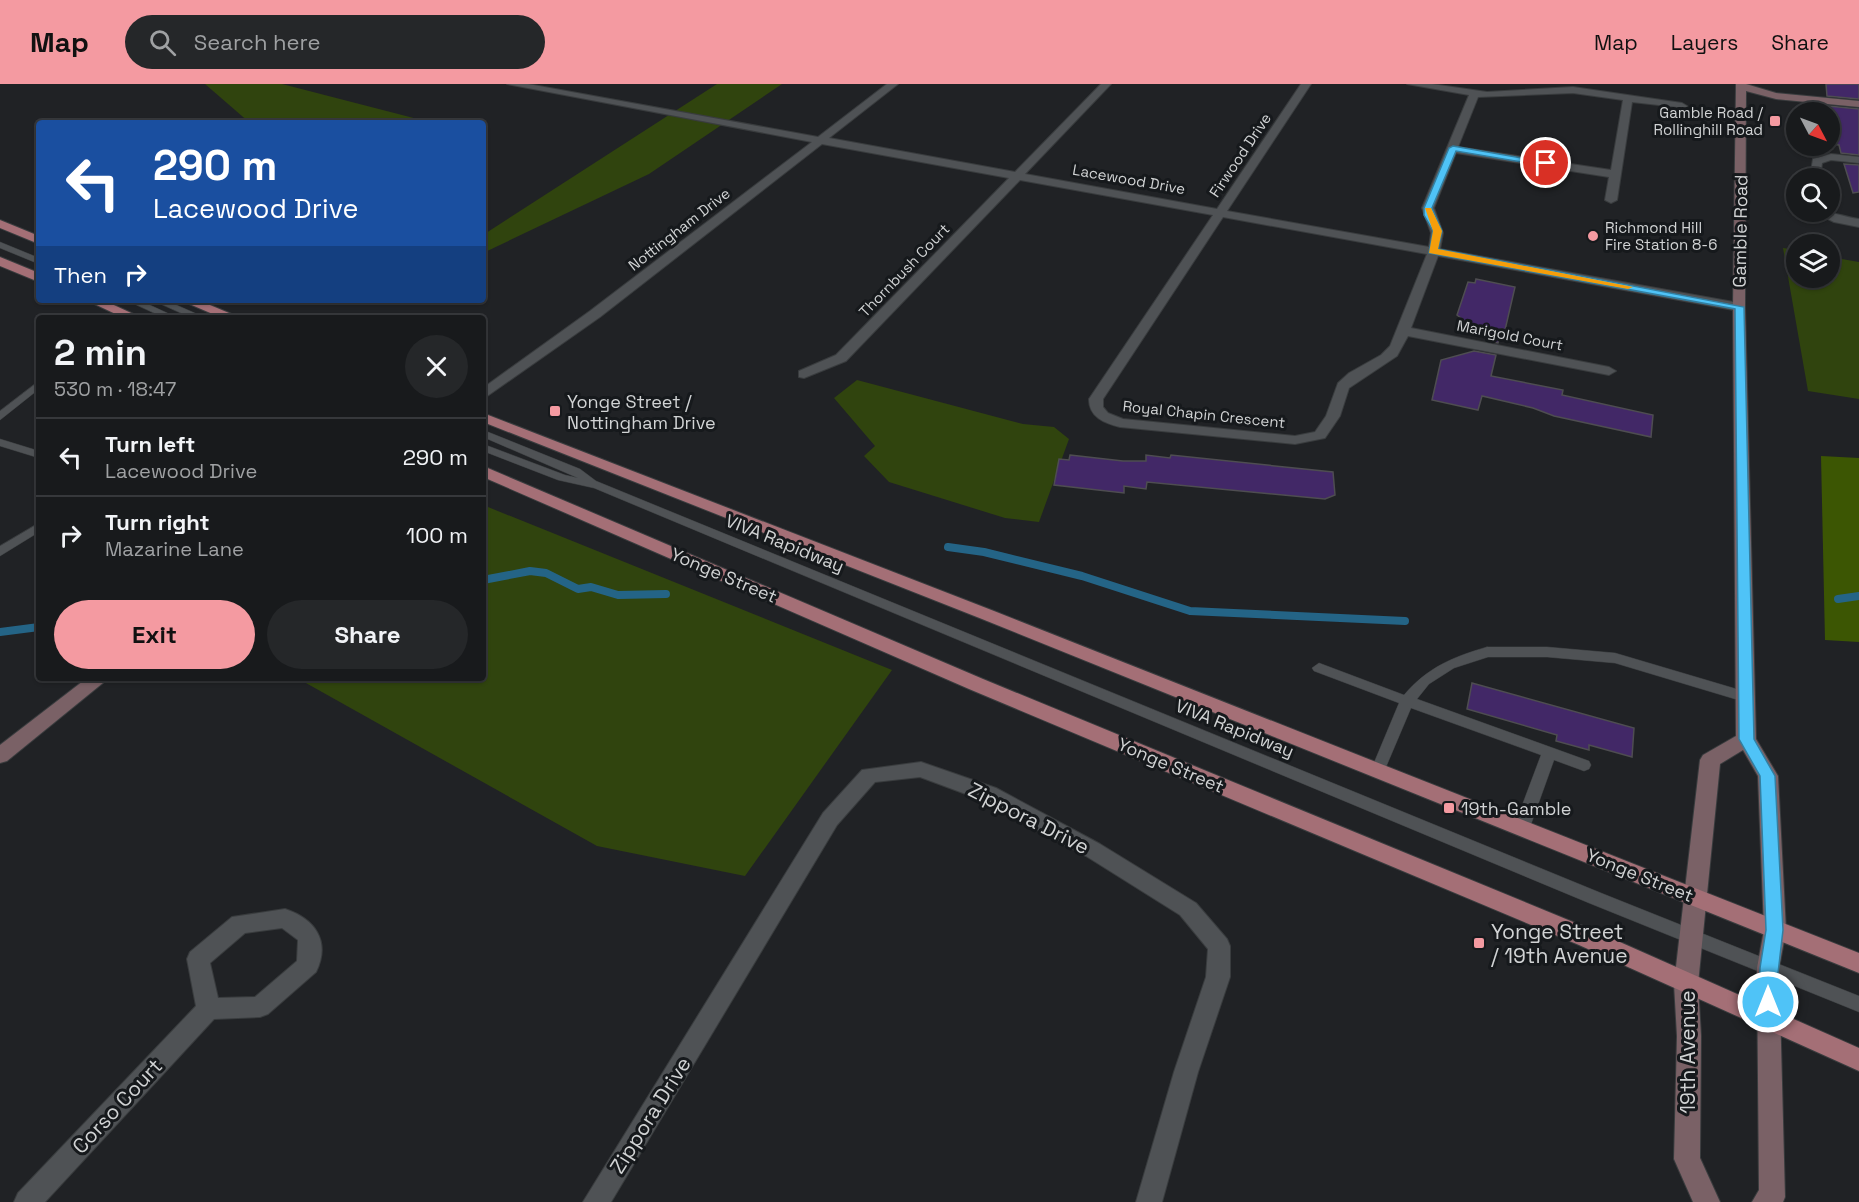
<!DOCTYPE html>
<html lang="en">
<head>
<meta charset="utf-8">
<style>
  :root { --surface:#181a1c; --page:#252729; --text:#f1f3f6; --muted:#9fa1a3; --line:#36383b; --accent:#f49aa1 }
  body { margin:0; font-family:"Space Grotesk",sans-serif; background:var(--page); color:var(--text); height:100vh; display:flex; flex-direction:column; font-size:22px; white-space:nowrap }
  * { box-sizing:border-box; margin:0 }
  p { font-size:20px; color:var(--muted) }
  .icon { flex:none; width:33px; height:33px; fill:none; stroke:currentColor; stroke-width:2; stroke-linecap:round; stroke-linejoin:round }
  .map { position:relative; flex:1; overflow:hidden }
  .details { position:absolute; left:36px; top:231px; width:450px; height:366px; display:flex; flex-direction:column; background:var(--surface); border-radius:6px; box-shadow:0 2px 4px #0004,0 0 0 2px var(--line) }
  .details>* { flex:none }
  .hud { position:absolute; left:36px; top:36px; width:450px; height:183px; border-radius:6px; box-shadow:0 2px 4px #0004,0 0 0 2px var(--line); background:#1a4fa0; color:#fff; overflow:hidden }
  .needle { width:39px; rotate:131deg }
  .tools { position:absolute; left:1786px; top:18px; display:grid; gap:12px }
  .tools a { display:grid; place-items:center; width:54px; height:54px; border-radius:50%; background:var(--surface); box-shadow:0 2px 4px #0004,0 0 0 2px var(--line); font-size:30px }
  .pin { position:absolute; display:grid; place-items:center; width:51px; height:51px; color:#fff; margin:-26px; border:3px solid #fff; border-radius:50%; box-shadow:0 2px 6px #0007 }
  .me { position:absolute; width:66px; margin:-33px; rotate:0deg; stroke-linejoin:round; filter:drop-shadow(0 0 4px #0008) }
  .turn { display:flex; align-items:center; gap:21px; height:126px; padding:0 18px; font-size:27px }
  .turn .icon { width:78px; height:78px; stroke-width:2.5 }
  .turn b { display:block; font-size:42px; line-height:51px }
  .then { display:flex; align-items:center; height:57px; padding:0 18px; background:#0003; gap:12px; font-size:22px }
  .round { display:grid; place-items:center; flex:none; width:63px; height:63px; border-radius:32px; background:var(--page) }
  .summary { display:flex; align-items:center; justify-content:space-between; height:102px; padding:0 18px }
  h1 { font-size:36px; font-weight:600; line-height:45px }
  .action { display:flex; gap:12px; margin-top:auto; padding:12px 18px }
  .action a { flex:1; height:69px; border-radius:36px; background:var(--accent); color:#111; font-size:24px; font-weight:600; line-height:69px; text-align:center }
  .action a+a { background:var(--page); color:var(--text) }
  ul { padding:0; list-style:none }
  li { display:flex; align-items:center; gap:18px; height:78px; padding:0 18px; border-top:2px solid var(--line) }
  li div { flex:1 }
  li b { display:block; font-size:22px }
  li em { font-style:normal }
  header { display:flex; align-items:center; gap:36px; box-sizing:border-box; height:84px; padding:0 30px; background:var(--accent); color:#111 }
  header strong { font-size:28px }
  nav { display:flex; gap:33px; margin-inline-start:auto; font-size:21px }
  .search { width:420px; height:54px; background:var(--page); display:flex; align-items:center; gap:15px; box-sizing:border-box; padding:0 21px; border-radius:33px; color:var(--muted); font-size:22px }
  .map>svg:first-child { display:block }
  .green { fill:#30440e }
  .forest { fill:#3c5603 }
  .lines { fill:none; stroke-linecap:round; stroke-linejoin:round }
  .stream { stroke:#246486; stroke-width:8 }
  .building { fill:#422867; stroke:#4e4d51; stroke-width:1.5 }
  .lane-casing { stroke:#393c3e; stroke-width:1 }
  .street-casing { stroke:#393c3e; stroke-width:2 }
  .secondary-casing { stroke:#393c3e; stroke-width:2 }
  .primary-casing { stroke:#393c3e; stroke-width:2 }
  .lane { fill:#4f5255; fill-rule:evenodd }
  .street { fill:#4f5255; fill-rule:evenodd }
  .secondary { fill:#7a6166; fill-rule:evenodd }
  .primary { fill:#a46f76; fill-rule:evenodd }
  .route { fill:#4fc3f7; stroke:#337fa1; stroke-width:1.5 }
  .slow { fill:#f59e0b }
  .poi-dot { fill:#f49aa1; stroke:#16191c; stroke-width:2 }
  .labels { text-anchor:middle; dominant-baseline:central; stroke-width:6; stroke-linejoin:round; paint-order:stroke }
  .far-poi-label { font-size:15px; fill:#d1d3d4; stroke:#16191c; text-anchor:end }
  .far-street-label { font-size:15px; fill:#d1d3d4; stroke:#16191c }
  .street-label { font-size:18px; fill:#d1d3d4; stroke:#16191c }
  .poi-label { font-size:18px; fill:#d1d3d4; stroke:#16191c; text-anchor:start }
  .near-street-label { font-size:21px; fill:#d1d3d4; stroke:#16191c }
  .near-poi-label { font-size:21px; fill:#d1d3d4; stroke:#16191c; text-anchor:start }
</style>
</head>
<body>
<header>
<strong>Map</strong>
<div class="search"><svg class="icon" aria-label="search" viewBox="0 0 24 24"><circle cx="10" cy="10" r="6"/><path d="M15 15l6 6"/></svg>Search here</div>
<nav><a>Map</a><a>Layers</a><a>Share</a></nav>
</header>
<div class="map">
<svg width="1859" height="1118" viewBox="0 0 1859 1118">
  <rect width="100%" height="100%" fill="#202225"/>
  <!-- green -->
  <g class="green">
    <polygon points="205,0 282,0 433,39 250,39"/>
    <polygon points="717,0 782,0 649,90 483,169 483,151"/>
    <polygon points="1783,164 1797,166 1797,194 1830,194 1830,173 1859,178 1859,315 1808,307"/>
    <polygon points="857,296 1023,340 1054,343 1069,355 1039,438 1005,434 889,398 864,372 875,362 834,314"/>
    <polygon points="483,421 892,586 745,792 597,762 297,594 483,594"/>
  </g>
  <!-- forest -->
  <polygon class="forest" points="1821,372 1859,374 1859,558 1825,556"/>
  <g class="lines">
    <!-- stream -->
    <g class="stream">
      <polyline points="948,463 984,468 1082,492 1190,527 1405,537"/>
      <polyline points="483,496 530,487 546,489 578,505 591,503 618,511 666,510"/>
      <polyline points="1838,515 1859,512"/>
      <polyline points="0,548 39,543"/>
    </g>
  </g>
  <!-- building -->
  <g class="building">
    <polygon points="1826,0 1859,0 1859,15 1827,12"/>
    <polygon points="1828,22 1859,25 1859,71 1841,69 1839,61 1830,60"/>
    <polygon points="1844,80 1859,81 1859,108 1853,109"/>
    <polygon points="1476,195 1515,203 1505,246 1501,245 1498,259 1491,258 1457,231 1468,198 1475,199"/>
    <polygon points="1474,267 1496,271 1491,292 1563,306 1562,311 1653,331 1651,353 1554,332 1533,324 1482,312 1478,326 1432,316 1441,276"/>
    <polygon points="1070,371 1123,377 1146,377 1146,371 1170,374 1171,371 1333,388 1335,411 1325,415 1147,398 1146,405 1124,402 1124,409 1054,401 1059,375 1069,376"/>
    <polygon points="1472,599 1634,644 1632,673 1589,661 1589,666 1556,657 1557,651 1467,625"/>
  </g>
  <g class="lines">
    <!-- lane casing -->
    <g class="lane-casing">
      <g id="lane">
        <polygon points="0,158 39,174 39,180 0,164"/>
        <polygon points="126,216 139,216 178,234 165,234"/>
        <polygon points="152,216 165,216 206,234 192,234"/>
        <polygon points="39,297 39,305 0,336 0,327"/>
        <polygon points="483,346 580,385 596,397 1601,809 1859,912 1859,928 1589,819 594,404 558,396 483,367 483,360 565,391 578,394 483,353"/>
        <polygon points="0,355 39,367 39,374 0,362"/>
        <polygon points="39,439 39,448 0,472 0,462"/>
        <path d="M1487 563H1547L1615 569 1750 609 1752 613 1750 617 1745 618 1615 579 1547 573H1488L1454 584 1429 600 1417 615 1589 677 1591 681 1589 685 1584 687 1554 676 1530 743 1528 747 1522 749 1516 747 1514 743 1541 671 1411 624 1383 690H1373L1371 686 1399 619 1314 587 1312 584 1319 579 1404 611C1428 583 1453 573 1487 563Z"/>
      </g>
    </g>
    <!-- street casing -->
    <g class="street-casing">
      <g id="street">
        <path d="M507 0H528L818 53 887 0H898L829 54 1015 88 1101 0H1111L1025 90 1217 125 1301 0H1311L1227 127 1429 163 1431 149 1422 124 1469 11 1407 0H1432L1487 8 1573 3 1682 19 1687 22 1686 24 1632 18 1617 116 1611 119 1605 116 1609 93 1456 69 1434 124 1443 149 1440 165 1739 219 1745 223 1739 227 1438 172 1411 244 1609 283 1616 287 1609 291 1408 252 1397 272 1349 304 1340 332 1325 354 1295 360 1120 343C1104 339 1089 333 1089 315L1213 131 1020 96 846 277 804 294 799 293V287L836 271 1009 94 822 60 600 233 483 315V304L590 227 812 58ZM1573 9 1623 16 1611 86 1458 63 1478 13ZM1223 133 1427 170 1390 262 1381 271 1349 289 1338 299 1326 332 1315 348 1295 352 1123 335 1108 329 1103 323V315Z"/>
        <polygon points="1831,70 1859,73 1859,79 1831,76 1822,79 1820,94 1810,94 1813,75"/>
        <path d="M1814 128C1829 126 1844 133 1859 135V143L1834 138Z"/>
        <polygon points="921,678 996,704 1100,760 1196,819 1227,855 1230,862 1230,893 1198,988 1162,1118 1136,1118 1174,988 1206,893 1208,865 1180,831 1086,772 982,716 920,693 875,698 837,741 611,1118 583,1118 823,729 862,686"/>
        <path d="M285 825C315 835 331 857 316 888L268 930 260 933 214 935 45 1118H14L18 1109 196 922 187 875 190 868 232 833ZM282 844 298 856 297 877 255 913 218 914 210 879 245 849Z"/>
      </g>
    </g>
    <!-- secondary casing -->
    <g class="secondary-casing">
      <g id="secondary">
        <polygon points="1736,0 1746,0 1776,9 1859,17 1859,23 1776,15 1746,7 1745,223 1756,655 1778,692 1786,846 1779,884 1785,1113 1783,1118 1752,1118 1759,1106 1757,884 1764,846 1758,692 1743,666 1720,680 1698,900 1701,952 1700,1074 1720,1118 1693,1118 1674,1075 1677,952 1674,900 1700,676 1703,671 1736,652 1733,223"/>
        <polygon points="87,594 109,594 7,677 0,679 0,661"/>
      </g>
    </g>
    <!-- primary casing -->
    <g class="primary-casing">
      <g id="primary">
        <polygon points="0,136 39,152 39,160 0,144"/>
        <polygon points="0,173 39,189 39,198 0,182"/>
        <polygon points="86,216 103,216 142,234 124,234"/>
        <polygon points="180,216 198,216 241,234 222,234"/>
        <polygon points="483,329 994,527 1859,869 1859,889 982,535 483,338"/>
        <polygon points="483,382 983,595 1595,847 1859,964 1859,987 1579,861 969,605 483,393"/>
      </g>
    </g>
    <!-- lane -->
    <use href="#lane" class="lane"/>
    <!-- street -->
    <use href="#street" class="street"/>
    <!-- secondary -->
    <use href="#secondary" class="secondary"/>
    <!-- primary -->
    <use href="#primary" class="primary"/>
  </g>
  <!-- route -->
  <polygon class="route" points="1453,62 1550,79 1546,82 1456,67 1432,124 1442,147 1438,165 1744,223 1754,655 1775,692 1783,846 1774,924 1768,926 1762,924 1759,918 1760,884 1766,846 1760,692 1739,655 1735,225 1429,169 1433,147 1424,131 1424,124 1449,64"/>
  <!-- slow -->
  <polygon class="slow" points="1425,124 1431,124 1442,147 1438,165 1633,203 1628,205 1429,169 1433,147"/>
  <!-- markers -->
  <g class="poi-dot">
    <rect x="1769" y="31" width="12" height="12" rx="3"/>
    <circle cx="1593" cy="152" r="6"/>
    <rect x="549" y="321" width="12" height="12" rx="3"/>
    <rect x="1443" y="718" width="12" height="12" rx="3"/>
    <rect x="1473" y="853" width="12" height="12" rx="3"/>
  </g>
  <g class="labels">
    <!-- far-poi labels -->
    <g class="far-poi-label">
      <text x="1763" y="28">Gamble Road /<tspan x="1763" dy="17">Rollinghill Road</tspan></text>
      <text x="1605" y="143" text-anchor="start">Richmond Hill<tspan x="1605" dy="17">Fire Station 8-6</tspan></text>
    </g>
    <!-- far-street labels -->
    <g class="far-street-label">
      <text transform="translate(1240 71) rotate(-56)">Firwood Drive</text>
      <text transform="translate(1129 95) rotate(10)">Lacewood Drive</text>
      <text transform="translate(679 145) rotate(-38)">Nottingham Drive</text>
      <text transform="translate(904 186) rotate(-46)">Thornbush Court</text>
      <text transform="translate(1510 251) rotate(11)">Marigold Court</text>
      <text transform="translate(1204 330) rotate(6)">Royal Chapin Crescent</text>
    </g>
    <!-- street labels -->
    <g class="street-label">
      <text transform="translate(1740 147) rotate(-89)">Gamble Road</text>
      <text transform="translate(785 459) rotate(22)">VIVA Rapidway</text>
      <text transform="translate(724 491) rotate(23)">Yonge Street</text>
      <text transform="translate(1235 644) rotate(22)">VIVA Rapidway</text>
      <text transform="translate(1171 681) rotate(23)">Yonge Street</text>
      <text transform="translate(1640 791) rotate(22)">Yonge Street</text>
    </g>
    <!-- poi labels -->
    <g class="poi-label">
      <text x="567" y="317">Yonge Street /<tspan x="567" dy="21">Nottingham Drive</tspan></text>
      <text x="1461" y="724">19th-Gamble</text>
    </g>
    <!-- near-street labels -->
    <g class="near-street-label">
      <text transform="translate(1029 734) rotate(27)">Zippora Drive</text>
      <text transform="translate(1687 968) rotate(-90)">19th Avenue</text>
      <text transform="translate(117 1022) rotate(-47)">Corso Court</text>
      <text transform="translate(650 1031) rotate(-58)">Zippora Drive</text>
    </g>
    <!-- near-poi labels -->
    <g class="near-poi-label">
      <text x="1491" y="847">Yonge Street<tspan x="1491" dy="24">/ 19th Avenue</tspan></text>
    </g>
  </g>
</svg>
<div class="tools">
<a><svg class="needle" viewBox="-14 -14 28 28"><path d="M0-13l5 13h-10z" fill="#e53935"/><path d="M0 13l5-13h-10z" fill="#9fa1a3"/></svg></a>
<a><svg class="icon" aria-label="search" viewBox="0 0 24 24"><circle cx="10" cy="10" r="6"/><path d="M15 15l6 6"/></svg></a>
<a><svg class="icon" aria-label="layers" viewBox="0 0 24 24"><path d="M12 4l9 5-9 5-9-5zM3 14l9 5 9-5"/></svg></a>
</div>
<div class="pin" style="left:1546px;top:79px;background:#d93025"><svg class="icon" aria-label="arrive" viewBox="0 0 24 24"><path d="M6 21V4h12l-3 4 3 4H6"/></svg></div>
<svg class="me" style="left:1768px;top:918px" viewBox="-20 -20 40 40"><circle r="17" fill="#4fc3f7" stroke="#fff" stroke-width="3"/><path d="M0-11L8 9 0 5-8 9z" fill="#fff"/></svg>
<div class="hud">
<div class="turn"><svg class="icon" aria-label="left" viewBox="0 0 24 24"><path d="M17 20v-9H6M10 6l-5 5 5 5"/></svg><div><b>290 m</b>Lacewood Drive</div></div>
<div class="then">Then<svg class="icon" aria-label="right" viewBox="0 0 24 24"><path d="M7 20v-9h11M14 6l5 5-5 5"/></svg></div>
</div>
<section class="details">
<div class="summary"><div><h1>2 min</h1><p>530 m · 18:47</p></div><a class="round"><svg class="icon" aria-label="close" viewBox="0 0 24 24"><path d="M6 6l12 12M18 6L6 18"/></svg></a></div>
<ul>
<li><svg class="icon" aria-label="left" viewBox="0 0 24 24"><path d="M17 20v-9H6M10 6l-5 5 5 5"/></svg><div><b>Turn left</b><p>Lacewood Drive</p></div><em>290 m</em></li>
<li><svg class="icon" aria-label="right" viewBox="0 0 24 24"><path d="M7 20v-9h11M14 6l5 5-5 5"/></svg><div><b>Turn right</b><p>Mazarine Lane</p></div><em>100 m</em></li>
</ul>
<div class="action"><a>Exit</a><a>Share</a></div>
</section>
</div>
</body>
</html>
